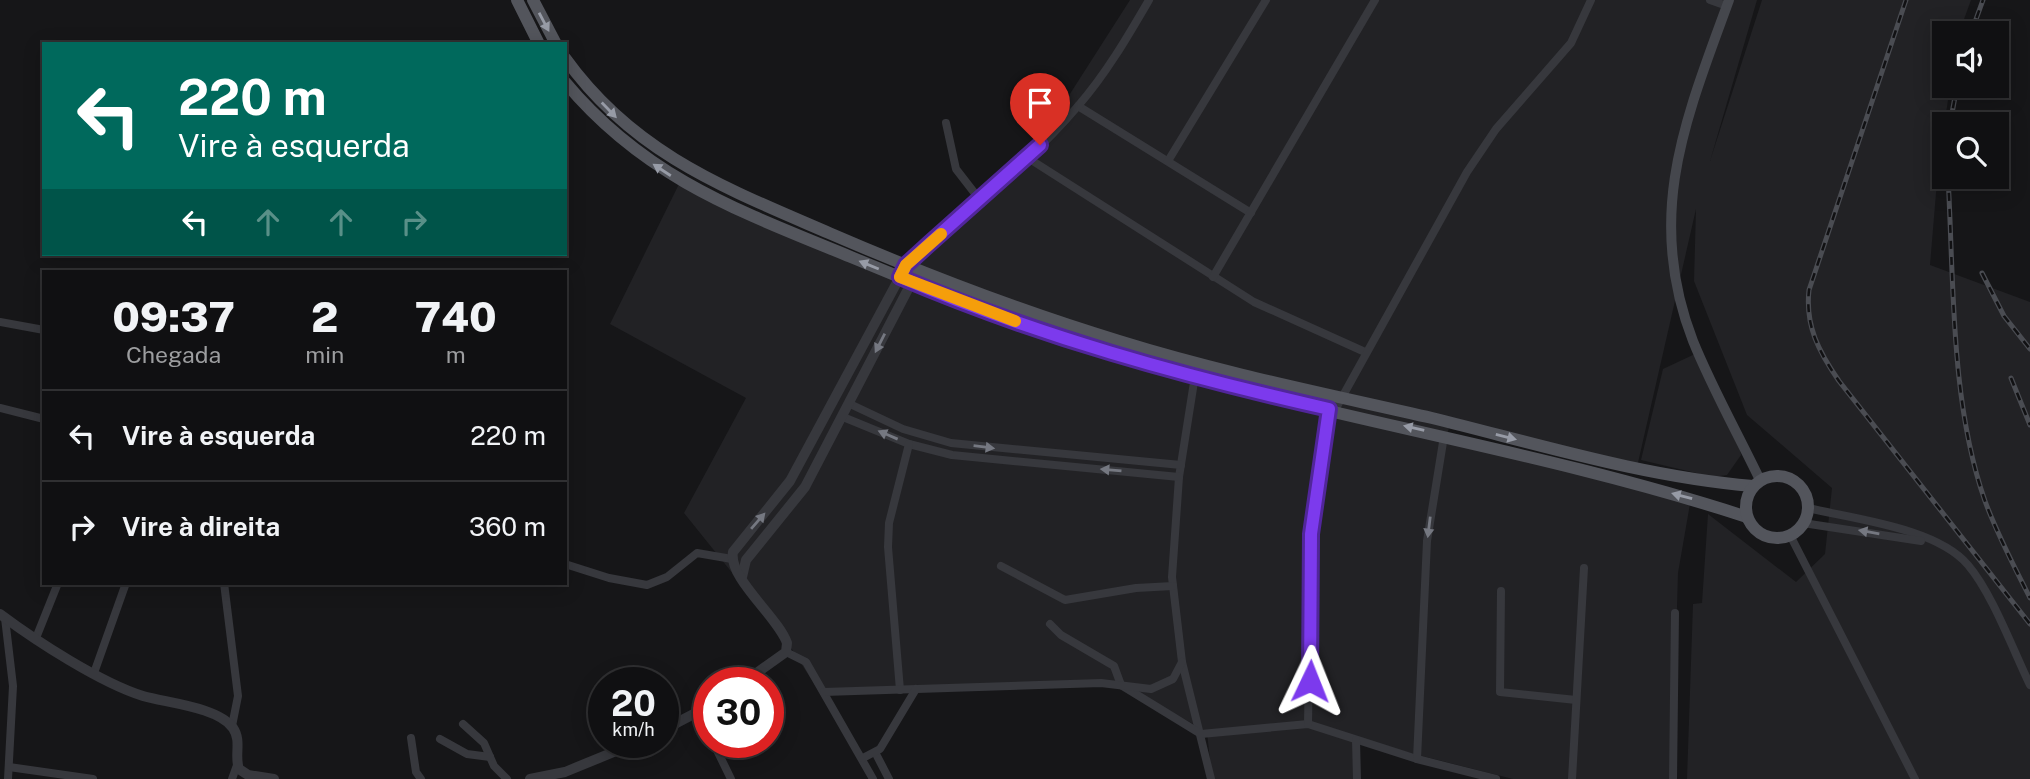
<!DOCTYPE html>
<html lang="pt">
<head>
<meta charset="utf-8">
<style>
  :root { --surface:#101012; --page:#1e1e20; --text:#f1f3f6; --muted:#9c9d9f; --line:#303032 }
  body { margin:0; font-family:"Public Sans",sans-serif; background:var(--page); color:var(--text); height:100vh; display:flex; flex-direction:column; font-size:26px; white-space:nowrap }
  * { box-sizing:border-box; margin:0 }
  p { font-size:23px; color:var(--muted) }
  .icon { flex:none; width:38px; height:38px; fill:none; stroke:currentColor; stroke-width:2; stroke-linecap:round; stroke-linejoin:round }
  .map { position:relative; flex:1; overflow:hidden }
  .details { position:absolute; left:42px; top:270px; width:525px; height:315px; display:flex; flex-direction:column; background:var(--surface); border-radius:0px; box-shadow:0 4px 18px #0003,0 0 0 2px var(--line) }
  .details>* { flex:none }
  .banner { position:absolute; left:42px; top:42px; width:525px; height:214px; border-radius:0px; box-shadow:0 4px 18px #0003,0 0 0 2px var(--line); background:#00695c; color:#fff; overflow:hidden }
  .controls { position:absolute; left:1932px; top:21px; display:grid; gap:14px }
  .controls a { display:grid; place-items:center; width:77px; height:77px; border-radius:0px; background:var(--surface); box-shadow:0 4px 18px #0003,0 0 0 2px var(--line); font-size:35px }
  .speed { position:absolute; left:588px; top:667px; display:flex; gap:14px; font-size:35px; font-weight:700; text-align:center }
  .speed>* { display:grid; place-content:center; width:91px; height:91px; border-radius:50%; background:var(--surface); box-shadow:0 4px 18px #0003,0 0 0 2px var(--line); line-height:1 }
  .speed small { font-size:18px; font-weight:400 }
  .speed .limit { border:10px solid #d22; background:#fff; color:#111 }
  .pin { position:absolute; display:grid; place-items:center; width:60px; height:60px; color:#fff; margin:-72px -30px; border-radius:50% 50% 50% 0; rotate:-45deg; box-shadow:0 0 7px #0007 }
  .pin .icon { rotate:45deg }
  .me { position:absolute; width:77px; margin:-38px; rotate:2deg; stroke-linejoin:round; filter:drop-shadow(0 0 5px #0008) }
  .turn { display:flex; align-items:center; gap:24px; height:147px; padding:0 21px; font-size:32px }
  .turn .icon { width:91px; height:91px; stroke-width:2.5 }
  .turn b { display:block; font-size:49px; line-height:60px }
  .lanes { display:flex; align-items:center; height:66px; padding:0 21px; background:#0003; justify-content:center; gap:35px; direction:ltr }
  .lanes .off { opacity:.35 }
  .eta { display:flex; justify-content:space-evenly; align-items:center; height:119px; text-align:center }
  .eta b { font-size:42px; font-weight:800; line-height:49px }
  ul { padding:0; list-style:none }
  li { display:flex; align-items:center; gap:21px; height:91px; padding:0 21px; border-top:2px solid var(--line) }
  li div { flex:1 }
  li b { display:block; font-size:26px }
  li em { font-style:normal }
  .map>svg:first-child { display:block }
  .built { fill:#222225 }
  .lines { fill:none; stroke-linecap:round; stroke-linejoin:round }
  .minor { stroke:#37383d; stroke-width:8 }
  .tertiary { stroke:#37383d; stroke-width:10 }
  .secondary { stroke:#45474d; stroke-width:10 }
  .primary { stroke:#53555c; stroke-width:12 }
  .rail-casing { stroke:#4a4c52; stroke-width:5 }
  .rail { stroke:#111113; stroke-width:2.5; stroke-dasharray:8; stroke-linecap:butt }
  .oneway { fill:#979ba6 }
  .oneway2 { fill:#757881 }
  .route-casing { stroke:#51269a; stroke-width:18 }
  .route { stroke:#7c3aed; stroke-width:12 }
  .slow { stroke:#f59e0b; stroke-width:12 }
</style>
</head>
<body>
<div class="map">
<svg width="2030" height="779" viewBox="0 0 2030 779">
  <rect width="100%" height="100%" fill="#161618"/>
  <!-- built -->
  <g class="built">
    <polygon points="1130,0 1757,0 1710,161 1762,0 1971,0 1959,33 1944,33 1944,86 1950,86 1938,169 1930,265 2030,302 2030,779 1687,779 1693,604 1702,603 1708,514 1796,582 1825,554 1832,488 1747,415 1694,281 1696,209 1637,467 1450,423 1447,436 1691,498 1678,573 1672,779 1513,779 1359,740 1358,779 1212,779 1207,732 1121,683 919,688 822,696 786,640 684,513 746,398 610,324 679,184 895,279 926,242 1029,158"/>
    <polygon points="1695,354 1738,441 1741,455 1727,475 1713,477 1641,460 1663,369"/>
  </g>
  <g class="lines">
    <!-- minor -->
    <g class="minor">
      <polyline points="1710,0 1727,6"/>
      <polyline points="1078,106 1251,213"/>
      <polyline points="946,123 956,169 980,200"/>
      <polyline points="1028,158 1254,302 1365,352"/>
      <polyline points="1168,161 1266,0"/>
      <path d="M907 265C964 213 1028 165 1078 106 1106 74 1128 36 1149 0"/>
      <polyline points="1213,277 1375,0"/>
      <polyline points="0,322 44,330"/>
      <polyline points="1197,363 1179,477 1172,577 1182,662 1211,779"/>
      <polyline points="850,404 903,429 951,443 1181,465"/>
      <polyline points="0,408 44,419"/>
      <polyline points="1335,410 1467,172 1496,129 1571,43 1591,0"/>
      <polyline points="843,417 909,444 952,455 1179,477"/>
      <path d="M1808 508C1854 519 1937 528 1968 565 1992 593 2013 650 2030 685"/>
      <polyline points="1803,523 1921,541"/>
      <polyline points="1790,535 1915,779"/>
      <polyline points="565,564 609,578 647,585 667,577 697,553 732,559"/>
      <polyline points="1001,566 1065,600 1136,588 1173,586"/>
      <polyline points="224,583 238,696 232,726"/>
      <polyline points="1501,591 1500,692 1576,700"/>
      <polyline points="5,618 13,686 8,779"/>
      <polyline points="1050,624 1061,635 1114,666 1121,685 1201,734 1308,724 1417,759 1496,779"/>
      <polyline points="36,638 58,583"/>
      <polyline points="786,652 806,662 873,779"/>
      <polyline points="94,673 126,583"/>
      <polyline points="900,690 888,547 889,523 909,444"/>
      <polyline points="824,692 1101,683 1151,689 1173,679 1182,662"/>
      <polyline points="697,712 709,734"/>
      <polyline points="463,724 484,743 494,766 507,779"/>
      <polyline points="1308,724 1311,534 1329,409"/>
      <polyline points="411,738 416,772 421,779"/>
      <polyline points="440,739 467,754 490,757"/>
      <polyline points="1356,740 1357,779"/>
      <polyline points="713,742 731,779"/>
      <polyline points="876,754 889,779"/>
      <polyline points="863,758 880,749 916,689"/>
      <polyline points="1417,759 1427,541 1444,436"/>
      <polyline points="9,767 93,779"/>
      <polyline points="232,779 237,765"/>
      <polyline points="1572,779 1584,568"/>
      <polyline points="1673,779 1675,613"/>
    </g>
    <!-- tertiary -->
    <g class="tertiary">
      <polyline points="742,577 746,560 805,487 918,270"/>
      <path d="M0 614C36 641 101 683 143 696 167 703 218 707 233 728 242 741 234 756 239 769L248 775 274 779"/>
      <path d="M744 682 786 652 787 643C778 617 728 578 733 552L790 481 902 273"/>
      <polyline points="663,730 709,706"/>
      <polyline points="530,779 565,772 638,742"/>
    </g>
    <!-- secondary -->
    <path class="secondary" d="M1729 0C1686 118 1644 215 1693 341 1712 388 1738 434 1760 480"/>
    <!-- primary -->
    <g class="primary">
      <polyline points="517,0 539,44"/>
      <polyline points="533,0 556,44"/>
      <path d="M565 58C634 154 725 188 829 233 924 274 1020 311 1119 341 1222 373 1327 394 1432 418 1538 444 1644 477 1753 486"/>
      <path d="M565 82C645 178 739 211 851 257 963 304 1077 347 1195 378 1379 427 1566 458 1747 517"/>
      <circle cx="1777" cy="507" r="31"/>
    </g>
    <!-- rail casing -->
    <g class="rail-casing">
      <g id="rail">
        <path d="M1906 0 1809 290C1805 326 1819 352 1839 381L2030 624"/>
        <polyline points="1971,33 1983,0"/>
        <polyline points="1950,124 1957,86"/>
        <path d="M1948 177C1954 281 1950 401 1985 501 1997 534 2014 566 2030 598"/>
        <polyline points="1982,273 2004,316 2030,349"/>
        <polyline points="2011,378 2030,425"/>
      </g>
    </g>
    <!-- rail -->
    <use href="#rail" class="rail"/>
  </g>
  <!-- one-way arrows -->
  <defs><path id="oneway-solid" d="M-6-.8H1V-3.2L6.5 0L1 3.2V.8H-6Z" transform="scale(1.75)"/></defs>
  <g class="oneway">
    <use href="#oneway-solid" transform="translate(544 22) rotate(62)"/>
    <use href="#oneway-solid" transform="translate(609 110) rotate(46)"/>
    <use href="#oneway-solid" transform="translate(662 170) rotate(-147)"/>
    <use href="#oneway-solid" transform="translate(869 265) rotate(-158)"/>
    <use href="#oneway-solid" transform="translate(1414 428) rotate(-167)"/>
    <use href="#oneway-solid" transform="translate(1506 437) rotate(14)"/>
    <use href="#oneway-solid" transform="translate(1682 496) rotate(-165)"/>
  </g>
  <g class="oneway2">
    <use href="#oneway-solid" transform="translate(880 343) rotate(117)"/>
    <use href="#oneway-solid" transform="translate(888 435) rotate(-157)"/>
    <use href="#oneway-solid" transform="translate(984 447) rotate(7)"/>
    <use href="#oneway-solid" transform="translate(1111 470) rotate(-175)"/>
    <use href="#oneway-solid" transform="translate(758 521) rotate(-49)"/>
    <use href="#oneway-solid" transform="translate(1429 527) rotate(97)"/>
    <use href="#oneway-solid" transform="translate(1869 532) rotate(-170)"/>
  </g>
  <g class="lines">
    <!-- route casing -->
    <g class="route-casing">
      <path id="route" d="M1040 145 929 244 906 265 900 277C1038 336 1182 376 1329 409L1311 534 1310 681"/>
    </g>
    <!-- route -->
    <use href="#route" class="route"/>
    <!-- slow -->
    <polyline class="slow" points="941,234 906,265 900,277 1015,321"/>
  </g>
</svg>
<div class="controls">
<a><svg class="icon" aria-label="sound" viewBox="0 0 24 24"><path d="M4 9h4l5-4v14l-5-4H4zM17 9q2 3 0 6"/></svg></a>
<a><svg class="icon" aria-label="search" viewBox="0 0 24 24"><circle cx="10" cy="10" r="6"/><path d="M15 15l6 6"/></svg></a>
</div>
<div class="speed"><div>20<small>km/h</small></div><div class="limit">30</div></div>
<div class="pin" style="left:1040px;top:145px;background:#d93025"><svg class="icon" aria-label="arrive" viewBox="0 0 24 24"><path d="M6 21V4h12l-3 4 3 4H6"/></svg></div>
<svg class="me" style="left:1310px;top:681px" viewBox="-20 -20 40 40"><path d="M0-17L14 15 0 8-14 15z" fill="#7c3aed" stroke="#fff" stroke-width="4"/></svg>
<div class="banner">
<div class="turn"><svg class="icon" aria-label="left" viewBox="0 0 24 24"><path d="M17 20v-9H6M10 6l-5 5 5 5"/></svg><div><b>220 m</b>Vire à esquerda</div></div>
<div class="lanes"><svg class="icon" aria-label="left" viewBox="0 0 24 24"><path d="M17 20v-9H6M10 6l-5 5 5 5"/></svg><svg class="icon off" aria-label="ahead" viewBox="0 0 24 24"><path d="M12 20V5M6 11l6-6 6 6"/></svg><svg class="icon off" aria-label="ahead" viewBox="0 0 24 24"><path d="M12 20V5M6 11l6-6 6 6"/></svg><svg class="icon off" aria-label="right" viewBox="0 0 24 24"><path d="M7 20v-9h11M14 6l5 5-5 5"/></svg></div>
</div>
<section class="details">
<div class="eta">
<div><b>09:37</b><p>Chegada</p></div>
<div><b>2</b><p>min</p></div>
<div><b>740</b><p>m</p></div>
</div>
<ul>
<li><svg class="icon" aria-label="left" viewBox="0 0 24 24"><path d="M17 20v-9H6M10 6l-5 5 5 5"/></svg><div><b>Vire à esquerda</b></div><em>220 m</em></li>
<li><svg class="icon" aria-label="right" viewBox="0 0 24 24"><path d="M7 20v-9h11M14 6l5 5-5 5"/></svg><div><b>Vire à direita</b></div><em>360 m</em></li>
</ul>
</section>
</div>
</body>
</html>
